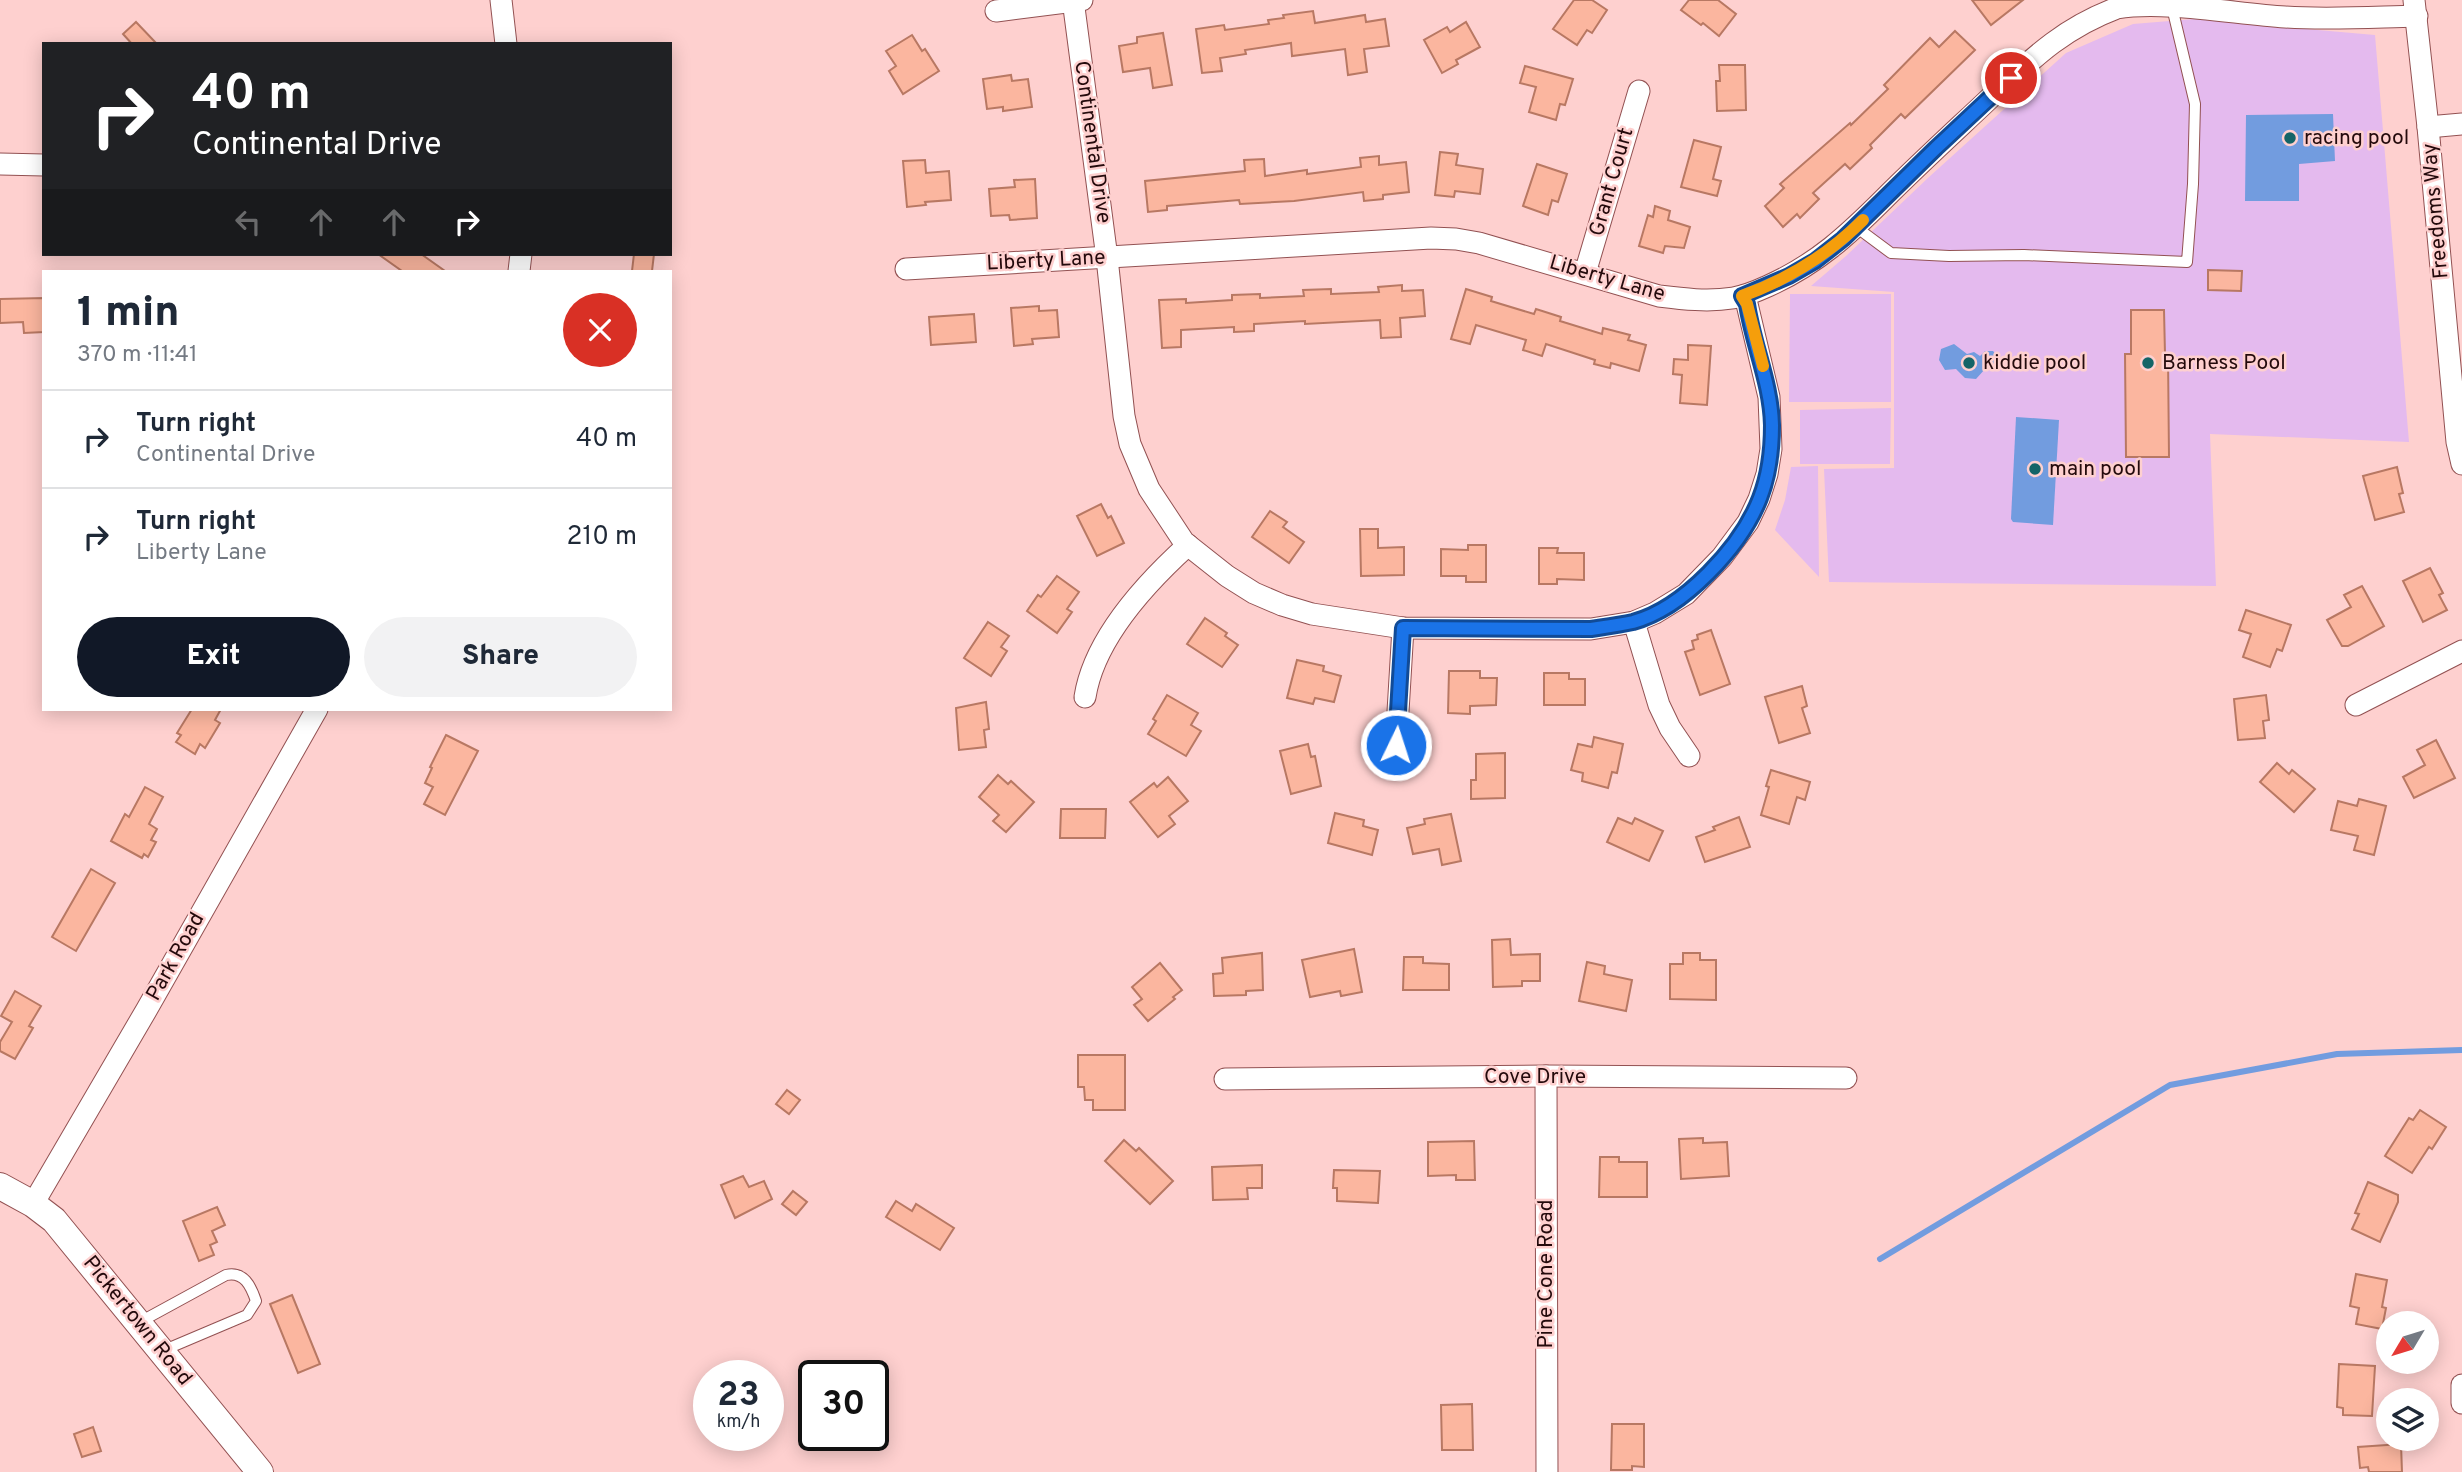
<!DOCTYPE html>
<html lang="en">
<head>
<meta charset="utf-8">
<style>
  :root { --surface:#fff; --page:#f2f2f3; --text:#1f2937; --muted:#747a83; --line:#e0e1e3; --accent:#111827 }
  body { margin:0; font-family:Overpass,sans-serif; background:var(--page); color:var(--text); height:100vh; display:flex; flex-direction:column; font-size:26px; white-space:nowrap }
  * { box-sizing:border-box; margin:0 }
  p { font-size:23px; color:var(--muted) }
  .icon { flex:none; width:38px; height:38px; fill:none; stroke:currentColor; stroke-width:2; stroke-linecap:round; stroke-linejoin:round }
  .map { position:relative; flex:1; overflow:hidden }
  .drawer { position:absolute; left:42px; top:270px; width:630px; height:441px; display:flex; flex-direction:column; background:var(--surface); border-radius:0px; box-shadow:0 4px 18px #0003 }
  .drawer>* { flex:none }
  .guide { position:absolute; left:42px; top:42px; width:630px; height:214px; border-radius:0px; box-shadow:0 4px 18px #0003; background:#202124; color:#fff; overflow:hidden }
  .needle { width:46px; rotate:232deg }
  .controls { position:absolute; left:2376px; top:1311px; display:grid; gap:14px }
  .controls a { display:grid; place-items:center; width:63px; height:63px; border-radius:50%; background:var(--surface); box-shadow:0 4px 18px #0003; font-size:35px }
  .speed { position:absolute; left:693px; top:1360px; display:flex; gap:14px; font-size:35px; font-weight:700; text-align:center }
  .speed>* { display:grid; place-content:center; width:91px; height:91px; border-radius:50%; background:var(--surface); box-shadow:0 4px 18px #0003; line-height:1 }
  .speed small { font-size:18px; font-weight:400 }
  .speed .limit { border:4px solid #111; border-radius:10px; background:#fff; color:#111 }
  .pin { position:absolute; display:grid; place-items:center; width:60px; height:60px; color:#fff; margin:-30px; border:4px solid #fff; border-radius:50%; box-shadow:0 2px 7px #0007 }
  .me { position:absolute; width:77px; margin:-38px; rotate:4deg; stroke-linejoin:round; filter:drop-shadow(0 0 5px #0008) }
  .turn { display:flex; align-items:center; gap:24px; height:147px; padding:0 35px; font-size:32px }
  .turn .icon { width:91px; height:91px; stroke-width:2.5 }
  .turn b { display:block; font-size:49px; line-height:60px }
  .lanes { display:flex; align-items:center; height:66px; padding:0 35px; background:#0003; justify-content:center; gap:35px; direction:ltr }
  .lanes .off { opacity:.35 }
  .round { display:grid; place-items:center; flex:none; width:74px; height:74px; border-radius:37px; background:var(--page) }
  .summary { display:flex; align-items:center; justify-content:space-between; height:119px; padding:0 35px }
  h1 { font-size:42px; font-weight:800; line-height:52px }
  .primary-button { display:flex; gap:14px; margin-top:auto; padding:14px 35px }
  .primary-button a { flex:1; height:80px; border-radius:42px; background:var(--accent); color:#fff; font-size:28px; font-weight:800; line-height:80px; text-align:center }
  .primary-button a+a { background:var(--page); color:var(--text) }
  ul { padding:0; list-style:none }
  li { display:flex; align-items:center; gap:21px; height:98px; padding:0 35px; border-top:2px solid var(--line) }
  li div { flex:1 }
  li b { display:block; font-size:26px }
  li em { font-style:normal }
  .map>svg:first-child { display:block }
  .green { fill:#e4baee }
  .water { fill:#729cdf }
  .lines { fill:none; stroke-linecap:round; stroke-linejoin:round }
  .stream { stroke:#729cdf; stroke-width:6 }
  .building { fill:#fbb69f; stroke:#b87863; stroke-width:2 }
  .service-casing { stroke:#925152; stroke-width:12 }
  .minor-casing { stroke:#925152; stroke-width:23 }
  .tertiary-casing { stroke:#925152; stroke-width:28 }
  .service { stroke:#fff; stroke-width:10 }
  .minor { stroke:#fff; stroke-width:21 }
  .tertiary { stroke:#fff; stroke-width:26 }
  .route-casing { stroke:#114b97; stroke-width:18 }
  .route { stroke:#1a73e8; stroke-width:12 }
  .slow { stroke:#f59e0b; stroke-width:12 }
  .poi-dot { fill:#146467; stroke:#fed0cf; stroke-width:2.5 }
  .labels { text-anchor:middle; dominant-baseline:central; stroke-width:5; stroke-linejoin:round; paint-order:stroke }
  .poi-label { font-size:21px; fill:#240a0c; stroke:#fed0cf; text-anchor:start }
  .street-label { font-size:21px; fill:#240a0c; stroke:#fed0cf }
</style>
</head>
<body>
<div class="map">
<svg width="2462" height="1472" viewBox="0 0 2462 1472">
  <rect width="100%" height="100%" fill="#fed0cf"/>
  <!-- green -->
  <g class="green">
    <polygon points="2194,19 2375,35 2409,442 2210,434 2216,586 1829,582 1824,469 1894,468 1894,292 1811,286 1846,256 1929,177 2066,53 2133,24"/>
    <polygon points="1790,294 1891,294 1891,402 1789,402"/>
    <polygon points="1891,408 1890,464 1800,464 1800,410"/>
    <polygon points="1818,466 1819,577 1775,530 1785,500 1791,467"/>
  </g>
  <!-- water -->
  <g class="water">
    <polygon points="2333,114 2335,161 2299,164 2299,201 2245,201 2246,115"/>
    <polygon points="1954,344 1967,354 1974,352 1980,356 1985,351 1993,351 2000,359 1995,366 1985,369 1976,379 1965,378 1956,369 1945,370 1939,360 1941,349"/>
    <polygon points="2016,417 2059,420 2053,525 2013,522 2011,519"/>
  </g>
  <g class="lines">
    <!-- stream -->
    <polyline class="stream" points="1880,1259 2170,1085 2337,1054 2462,1050"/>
  </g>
  <!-- building -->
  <g class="building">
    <polygon points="1574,0 1592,0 1607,10 1592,33 1587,30 1577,45 1553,29"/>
    <polygon points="1689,0 1718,0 1736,14 1719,36 1703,23 1701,25 1681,10"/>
    <polygon points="1972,0 2023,0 1991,25"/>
    <polygon points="1313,11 1315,23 1365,15 1366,22 1385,19 1389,46 1364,49 1367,72 1348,75 1345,49 1292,56 1291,43 1245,50 1246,54 1220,58 1222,71 1202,73 1196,29 1224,25 1225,30 1269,24 1268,20 1284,18 1283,15"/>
    <polygon points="136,22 157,44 132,44 123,34"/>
    <polygon points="1466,22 1480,47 1456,60 1458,64 1442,73 1424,40 1447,27 1450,32"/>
    <polygon points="1955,31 1975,50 1905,118 1901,114 1870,145 1872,148 1850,169 1845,164 1813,193 1819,199 1800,218 1797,214 1783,227 1765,206 1784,188 1780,184 1850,123 1851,125 1888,89 1884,85 1930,38 1939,47"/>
    <polygon points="1163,33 1172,85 1153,88 1150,68 1123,72 1119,46 1137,43 1137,37"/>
    <polygon points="912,35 922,51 925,49 939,71 903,94 889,71 896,66 886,51"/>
    <polygon points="1719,65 1745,65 1746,110 1717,111 1716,81 1720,81"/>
    <polygon points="1525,66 1573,79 1565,105 1560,104 1556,120 1529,112 1536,87 1520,83"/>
    <polygon points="1011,75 1012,81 1028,79 1032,107 1003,111 1003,107 987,109 983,79"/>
    <polygon points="1694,140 1721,147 1713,179 1721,181 1717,196 1681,187"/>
    <polygon points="1440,152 1458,154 1456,165 1483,169 1480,194 1455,191 1454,197 1435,195"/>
    <polygon points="1379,156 1379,165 1406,162 1409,192 1383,195 1383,199 1364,201 1363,192 1294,201 1240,204 1239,200 1167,206 1167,210 1148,212 1145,181 1245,171 1244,160 1264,159 1265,176 1307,170 1307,174 1361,167 1360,158"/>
    <polygon points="925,160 926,173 949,171 951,200 925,202 926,205 907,207 903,161"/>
    <polygon points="1537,164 1567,174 1558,202 1552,200 1548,215 1523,206"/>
    <polygon points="1035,179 1037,218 1010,220 1009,215 991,216 989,189 1015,187 1014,180"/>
    <polygon points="1655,206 1670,211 1668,220 1690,227 1684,248 1665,246 1663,253 1639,246 1648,215 1653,217"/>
    <polygon points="378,254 421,254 445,271 402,271"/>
    <polygon points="634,254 654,254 652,271 632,271"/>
    <polygon points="2208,270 2242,271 2241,291 2208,290"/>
    <polygon points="1402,285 1402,291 1423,290 1425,316 1400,318 1401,337 1381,338 1380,320 1305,324 1305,321 1254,324 1254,331 1234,332 1234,327 1181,330 1181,347 1162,348 1159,300 1186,299 1186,303 1232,300 1232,295 1260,294 1260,298 1304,296 1303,290 1331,289 1331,294 1379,292 1378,287"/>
    <polygon points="1466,289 1492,297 1491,301 1534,314 1536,309 1561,317 1560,321 1602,334 1603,328 1630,335 1628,340 1646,345 1639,371 1611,363 1610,368 1594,364 1595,360 1546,344 1542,356 1523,350 1526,340 1476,325 1470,344 1451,339"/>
    <polygon points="44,298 44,332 24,333 23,322 0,323 0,299"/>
    <polygon points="1039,306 1039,311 1057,310 1059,337 1032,339 1033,344 1014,346 1011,308"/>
    <polygon points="2131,310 2164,310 2165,354 2168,354 2169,457 2126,457 2125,354 2131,354"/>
    <polygon points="974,314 976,342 931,345 929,317"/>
    <polygon points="1688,345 1711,346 1707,405 1680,403 1682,375 1673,374 1674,359 1688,360"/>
    <polygon points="2397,467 2403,493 2399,494 2404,512 2375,520 2363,476"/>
    <polygon points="1101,504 1108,518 1111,516 1124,543 1097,556 1077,516"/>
    <polygon points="1270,511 1287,522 1283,527 1304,542 1289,563 1252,537"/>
    <polygon points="1360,529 1378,529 1378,548 1404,547 1404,575 1361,576"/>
    <polygon points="1468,545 1486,545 1486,582 1466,582 1466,576 1441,576 1441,549 1468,550"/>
    <polygon points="1539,548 1558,548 1557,553 1584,553 1584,580 1557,579 1557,584 1539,584"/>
    <polygon points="2430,568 2443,593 2439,595 2447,610 2423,622 2403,581"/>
    <polygon points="1057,576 1079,592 1067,609 1072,612 1057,633 1027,611 1038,595 1041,597"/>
    <polygon points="2362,586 2384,626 2348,646 2342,646 2327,620 2351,607 2344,595"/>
    <polygon points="2246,610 2291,625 2282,651 2277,649 2270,667 2243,657 2251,634 2239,630"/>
    <polygon points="1205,618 1227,633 1225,636 1238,645 1222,667 1187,644"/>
    <polygon points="988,622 1009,636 1001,647 1007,651 991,676 964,658"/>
    <polygon points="1711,630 1730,684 1700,695 1685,652 1694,649 1692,641 1698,639 1697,635"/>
    <polygon points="1297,660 1324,666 1323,671 1341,676 1334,702 1315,698 1313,704 1287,698"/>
    <polygon points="1449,671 1480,671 1480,678 1497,678 1496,705 1470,706 1470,714 1448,713"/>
    <polygon points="1544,673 1569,673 1569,679 1585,679 1585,705 1544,705"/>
    <polygon points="1802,686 1807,706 1802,708 1810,733 1779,743 1765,697"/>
    <polygon points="1167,695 1198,713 1191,725 1201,731 1186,756 1148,734 1156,721 1153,719"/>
    <polygon points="2266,695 2269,720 2263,721 2265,738 2238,740 2234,699"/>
    <polygon points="986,702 989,729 984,730 986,747 959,750 956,708"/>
    <polygon points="192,709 221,709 215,720 220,723 205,748 200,744 195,754 176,742 181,735 177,733"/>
    <polygon points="446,735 478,751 445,815 424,804 433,787 425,783 432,768 430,767"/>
    <polygon points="1594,737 1623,744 1617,773 1612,772 1608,788 1582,781 1583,773 1571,770 1578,744 1592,747"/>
    <polygon points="2436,740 2455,778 2414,798 2403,777 2425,765 2417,750"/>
    <polygon points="1308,744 1311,757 1315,756 1321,786 1291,794 1280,751"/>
    <polygon points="1505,753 1505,798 1471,799 1471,780 1476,780 1476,754"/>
    <polygon points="2277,763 2289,774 2292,770 2315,789 2294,812 2260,782"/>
    <polygon points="1771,770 1810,782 1805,800 1797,797 1789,824 1761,815 1769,787 1766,786"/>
    <polygon points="998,775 1008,784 1011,781 1034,802 1006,832 993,821 999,815 979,797"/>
    <polygon points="1168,777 1188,801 1169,816 1175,824 1158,837 1130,802 1154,783 1157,787"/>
    <polygon points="145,787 163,797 149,824 157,829 151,840 156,842 148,857 144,854 142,858 111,841 125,814 129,817"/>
    <polygon points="2359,799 2386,806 2374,855 2354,850 2358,836 2331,830 2338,801 2357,806"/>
    <polygon points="1061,809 1106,809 1105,838 1060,838"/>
    <polygon points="1335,813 1364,820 1363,826 1378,830 1372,855 1328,843"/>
    <polygon points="1451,814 1461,861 1442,865 1439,849 1413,854 1407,828 1425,824 1424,819"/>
    <polygon points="1739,817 1750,847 1705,862 1696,837 1715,830 1713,827"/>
    <polygon points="1618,818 1632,824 1635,818 1663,831 1649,861 1607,842"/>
    <polygon points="91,869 115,883 76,951 52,937"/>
    <polygon points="1510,939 1511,955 1540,954 1540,981 1522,981 1522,986 1493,987 1492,940"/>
    <polygon points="1354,949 1362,992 1341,996 1340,991 1310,997 1302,960"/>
    <polygon points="1262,953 1263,990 1246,991 1246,995 1214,996 1213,974 1223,973 1222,958"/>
    <polygon points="1683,953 1700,953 1700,960 1716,960 1716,1000 1670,999 1670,964 1683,964"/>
    <polygon points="1404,957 1423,957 1423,963 1449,964 1449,990 1403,990"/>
    <polygon points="1587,962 1605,966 1604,974 1632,980 1626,1011 1579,1001"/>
    <polygon points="1160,963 1182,990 1173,997 1175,999 1148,1021 1134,1005 1142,999 1132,987"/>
    <polygon points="15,991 41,1006 29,1026 33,1028 15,1059 0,1051 0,1042 12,1022 1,1016"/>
    <polygon points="1078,1055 1125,1055 1125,1110 1093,1110 1093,1100 1085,1100 1084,1087 1078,1087"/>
    <polygon points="787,1090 800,1100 789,1114 776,1104"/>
    <polygon points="2420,1110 2446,1127 2432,1149 2429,1147 2412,1173 2385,1156 2409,1118 2413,1120"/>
    <polygon points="1703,1138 1703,1143 1727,1142 1729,1176 1681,1179 1679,1139"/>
    <polygon points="1124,1140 1136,1151 1139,1148 1173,1181 1150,1204 1105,1161"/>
    <polygon points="1474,1141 1475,1180 1456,1180 1456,1175 1428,1176 1428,1142"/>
    <polygon points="1600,1157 1619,1157 1619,1162 1647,1162 1647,1197 1599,1197"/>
    <polygon points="1262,1165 1262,1188 1247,1188 1248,1199 1213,1200 1212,1167"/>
    <polygon points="1334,1170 1380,1171 1378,1203 1337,1201 1337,1188 1333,1188"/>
    <polygon points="743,1176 749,1187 764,1181 772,1199 735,1218 721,1185"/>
    <polygon points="2368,1182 2398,1195 2398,1202 2380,1242 2352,1229 2359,1214 2355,1213"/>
    <polygon points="793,1191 807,1202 796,1215 782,1204"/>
    <polygon points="896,1201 912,1211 916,1204 954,1228 940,1250 886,1217"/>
    <polygon points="217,1207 225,1225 212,1231 217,1242 210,1245 214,1255 199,1261 183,1221"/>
    <polygon points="2356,1274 2387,1280 2382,1307 2386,1308 2382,1329 2356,1324 2359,1308 2350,1306"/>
    <polygon points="292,1295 320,1364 298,1373 270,1304"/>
    <polygon points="2339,1364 2375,1366 2372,1416 2343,1415 2343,1408 2337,1407"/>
    <polygon points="1472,1404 1473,1450 1442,1450 1441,1405"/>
    <polygon points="1612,1424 1644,1424 1644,1467 1632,1466 1632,1470 1611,1470"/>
    <polygon points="93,1427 101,1451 82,1457 74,1434"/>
    <polygon points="2401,1444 2402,1472 2369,1472 2368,1467 2360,1468 2358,1447"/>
  </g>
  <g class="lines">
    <!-- service casing -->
    <g class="service-casing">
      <g id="service">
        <polyline points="1856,227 1891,253 1949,256 2024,255 2187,262 2193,184 2195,104 2171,3"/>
        <path d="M138 1323 226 1275C244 1271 251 1286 256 1301L247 1315 162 1351"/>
      </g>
    </g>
    <!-- minor casing -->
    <g class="minor-casing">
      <g id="minor">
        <polyline points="501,0 506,44"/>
        <polyline points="1073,0 1107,258 1124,416 1130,444 1149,489 1184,542 1227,576 1254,593 1282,605 1312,614 1403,628 1591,629 1634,622 1655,613 1686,594 1722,557 1748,522 1759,499 1767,474 1771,449 1769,397 1747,304 1743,296"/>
        <polyline points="2414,0 2428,127 2457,442 2462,464"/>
        <polyline points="996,11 1082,0"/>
        <polyline points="2428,127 2462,124"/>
        <polyline points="0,164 44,165"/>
        <path d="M906 269 1431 238 1456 239 1479 243 1659 296C1683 299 1708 302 1733 298 1745 296 1757 291 1768 286 1817 264 1848 235 1885 198 1919 164 1954 132 1989 99 2031 60 2061 29 2117 8 2163 0 2236 14 2285 17 2329 20 2373 17 2417 16"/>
        <polyline points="519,271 521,254"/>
        <polyline points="1585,273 1639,91"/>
        <polyline points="1634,622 1659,705 1670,728 1689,756"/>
        <path d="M1085 697C1094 639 1146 583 1188 545"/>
        <polyline points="2356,705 2462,651"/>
        <polyline points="1396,745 1403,628"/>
        <polyline points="1546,1076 1547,1472"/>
        <polyline points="1225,1079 1546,1076 1846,1078"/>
        <polyline points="33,1204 147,1009 317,709"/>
        <polyline points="2462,1385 2462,1403"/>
      </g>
    </g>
    <!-- tertiary casing -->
    <g class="tertiary-casing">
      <polyline id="tertiary" points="0,1186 33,1204 54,1220 260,1472"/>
    </g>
    <!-- service -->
    <use href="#service" class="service"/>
    <!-- minor -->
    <use href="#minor" class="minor"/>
    <!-- tertiary -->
    <use href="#tertiary" class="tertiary"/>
  </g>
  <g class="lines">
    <!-- route casing -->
    <g class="route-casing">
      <path id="route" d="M1396 745 1403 628 1591 629C1604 627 1619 625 1633 622 1684 608 1741 547 1760 498 1769 475 1772 449 1772 425 1771 383 1753 345 1747 304L1742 296 1789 276 1815 261 1843 239 1936 148 2011 78"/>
    </g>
    <!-- route -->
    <use href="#route" class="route"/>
    <!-- slow -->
    <path class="slow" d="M1763 366 1747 304 1742 296C1789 279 1828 255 1863 220"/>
  </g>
  <!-- markers -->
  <g class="poi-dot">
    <circle cx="2290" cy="138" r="7"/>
    <circle cx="1969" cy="363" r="7"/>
    <circle cx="2148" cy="363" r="7"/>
    <circle cx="2035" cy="469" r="7"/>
  </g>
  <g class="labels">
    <!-- poi labels -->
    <g class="poi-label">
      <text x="2304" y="138">racing pool</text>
      <text x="1983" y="363">kiddie pool</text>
      <text x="2162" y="363">Barness Pool</text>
      <text x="2049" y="469">main pool</text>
    </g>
    <!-- street labels -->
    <g class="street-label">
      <text transform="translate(1092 142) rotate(82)">Continental Drive</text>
      <text transform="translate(1612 182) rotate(-74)">Grant Court</text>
      <text transform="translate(2436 211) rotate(-95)">Freedoms Way</text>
      <text transform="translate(1046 261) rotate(-3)">Liberty Lane</text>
      <text transform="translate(1607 279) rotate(16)">Liberty Lane</text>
      <text transform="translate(176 957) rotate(-61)">Park Road</text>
      <text x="1535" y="1077">Cove Drive</text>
      <text transform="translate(1546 1274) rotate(-90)">Pine Cone Road</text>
      <text transform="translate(137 1321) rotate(51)">Pickertown Road</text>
    </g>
  </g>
</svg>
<div class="controls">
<a><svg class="needle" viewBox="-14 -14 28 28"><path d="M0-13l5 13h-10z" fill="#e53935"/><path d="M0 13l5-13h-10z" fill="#747a83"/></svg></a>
<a><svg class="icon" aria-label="layers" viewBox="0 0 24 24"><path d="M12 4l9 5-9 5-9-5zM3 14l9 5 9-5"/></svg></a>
</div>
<div class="speed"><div>23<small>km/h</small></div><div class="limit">30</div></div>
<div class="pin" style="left:2011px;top:78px;background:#d93025"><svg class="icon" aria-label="arrive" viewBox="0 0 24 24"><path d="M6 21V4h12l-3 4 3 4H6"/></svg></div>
<svg class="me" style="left:1396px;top:745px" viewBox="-20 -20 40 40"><circle r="17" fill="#1a73e8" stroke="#fff" stroke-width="3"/><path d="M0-11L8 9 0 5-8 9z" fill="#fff"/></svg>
<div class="guide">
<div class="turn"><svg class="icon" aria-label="right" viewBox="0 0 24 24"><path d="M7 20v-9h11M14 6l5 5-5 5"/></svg><div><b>40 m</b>Continental Drive</div></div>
<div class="lanes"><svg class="icon off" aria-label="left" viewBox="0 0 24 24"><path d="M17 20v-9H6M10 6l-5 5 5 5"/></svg><svg class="icon off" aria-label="ahead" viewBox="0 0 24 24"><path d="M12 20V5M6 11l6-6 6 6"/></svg><svg class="icon off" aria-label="ahead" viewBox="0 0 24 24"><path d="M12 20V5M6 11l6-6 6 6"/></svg><svg class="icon" aria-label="right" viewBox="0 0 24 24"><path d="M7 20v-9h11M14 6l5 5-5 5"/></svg></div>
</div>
<section class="drawer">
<div class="summary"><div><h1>1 min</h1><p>370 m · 11:41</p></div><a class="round" style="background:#d93025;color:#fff"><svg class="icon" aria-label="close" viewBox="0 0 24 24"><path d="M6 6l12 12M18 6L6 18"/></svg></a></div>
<ul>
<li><svg class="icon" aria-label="right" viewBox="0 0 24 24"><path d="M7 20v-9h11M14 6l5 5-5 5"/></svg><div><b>Turn right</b><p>Continental Drive</p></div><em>40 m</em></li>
<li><svg class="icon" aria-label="right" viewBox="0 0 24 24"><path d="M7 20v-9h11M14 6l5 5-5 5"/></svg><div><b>Turn right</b><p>Liberty Lane</p></div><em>210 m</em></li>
</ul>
<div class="primary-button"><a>Exit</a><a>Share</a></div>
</section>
</div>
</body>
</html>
